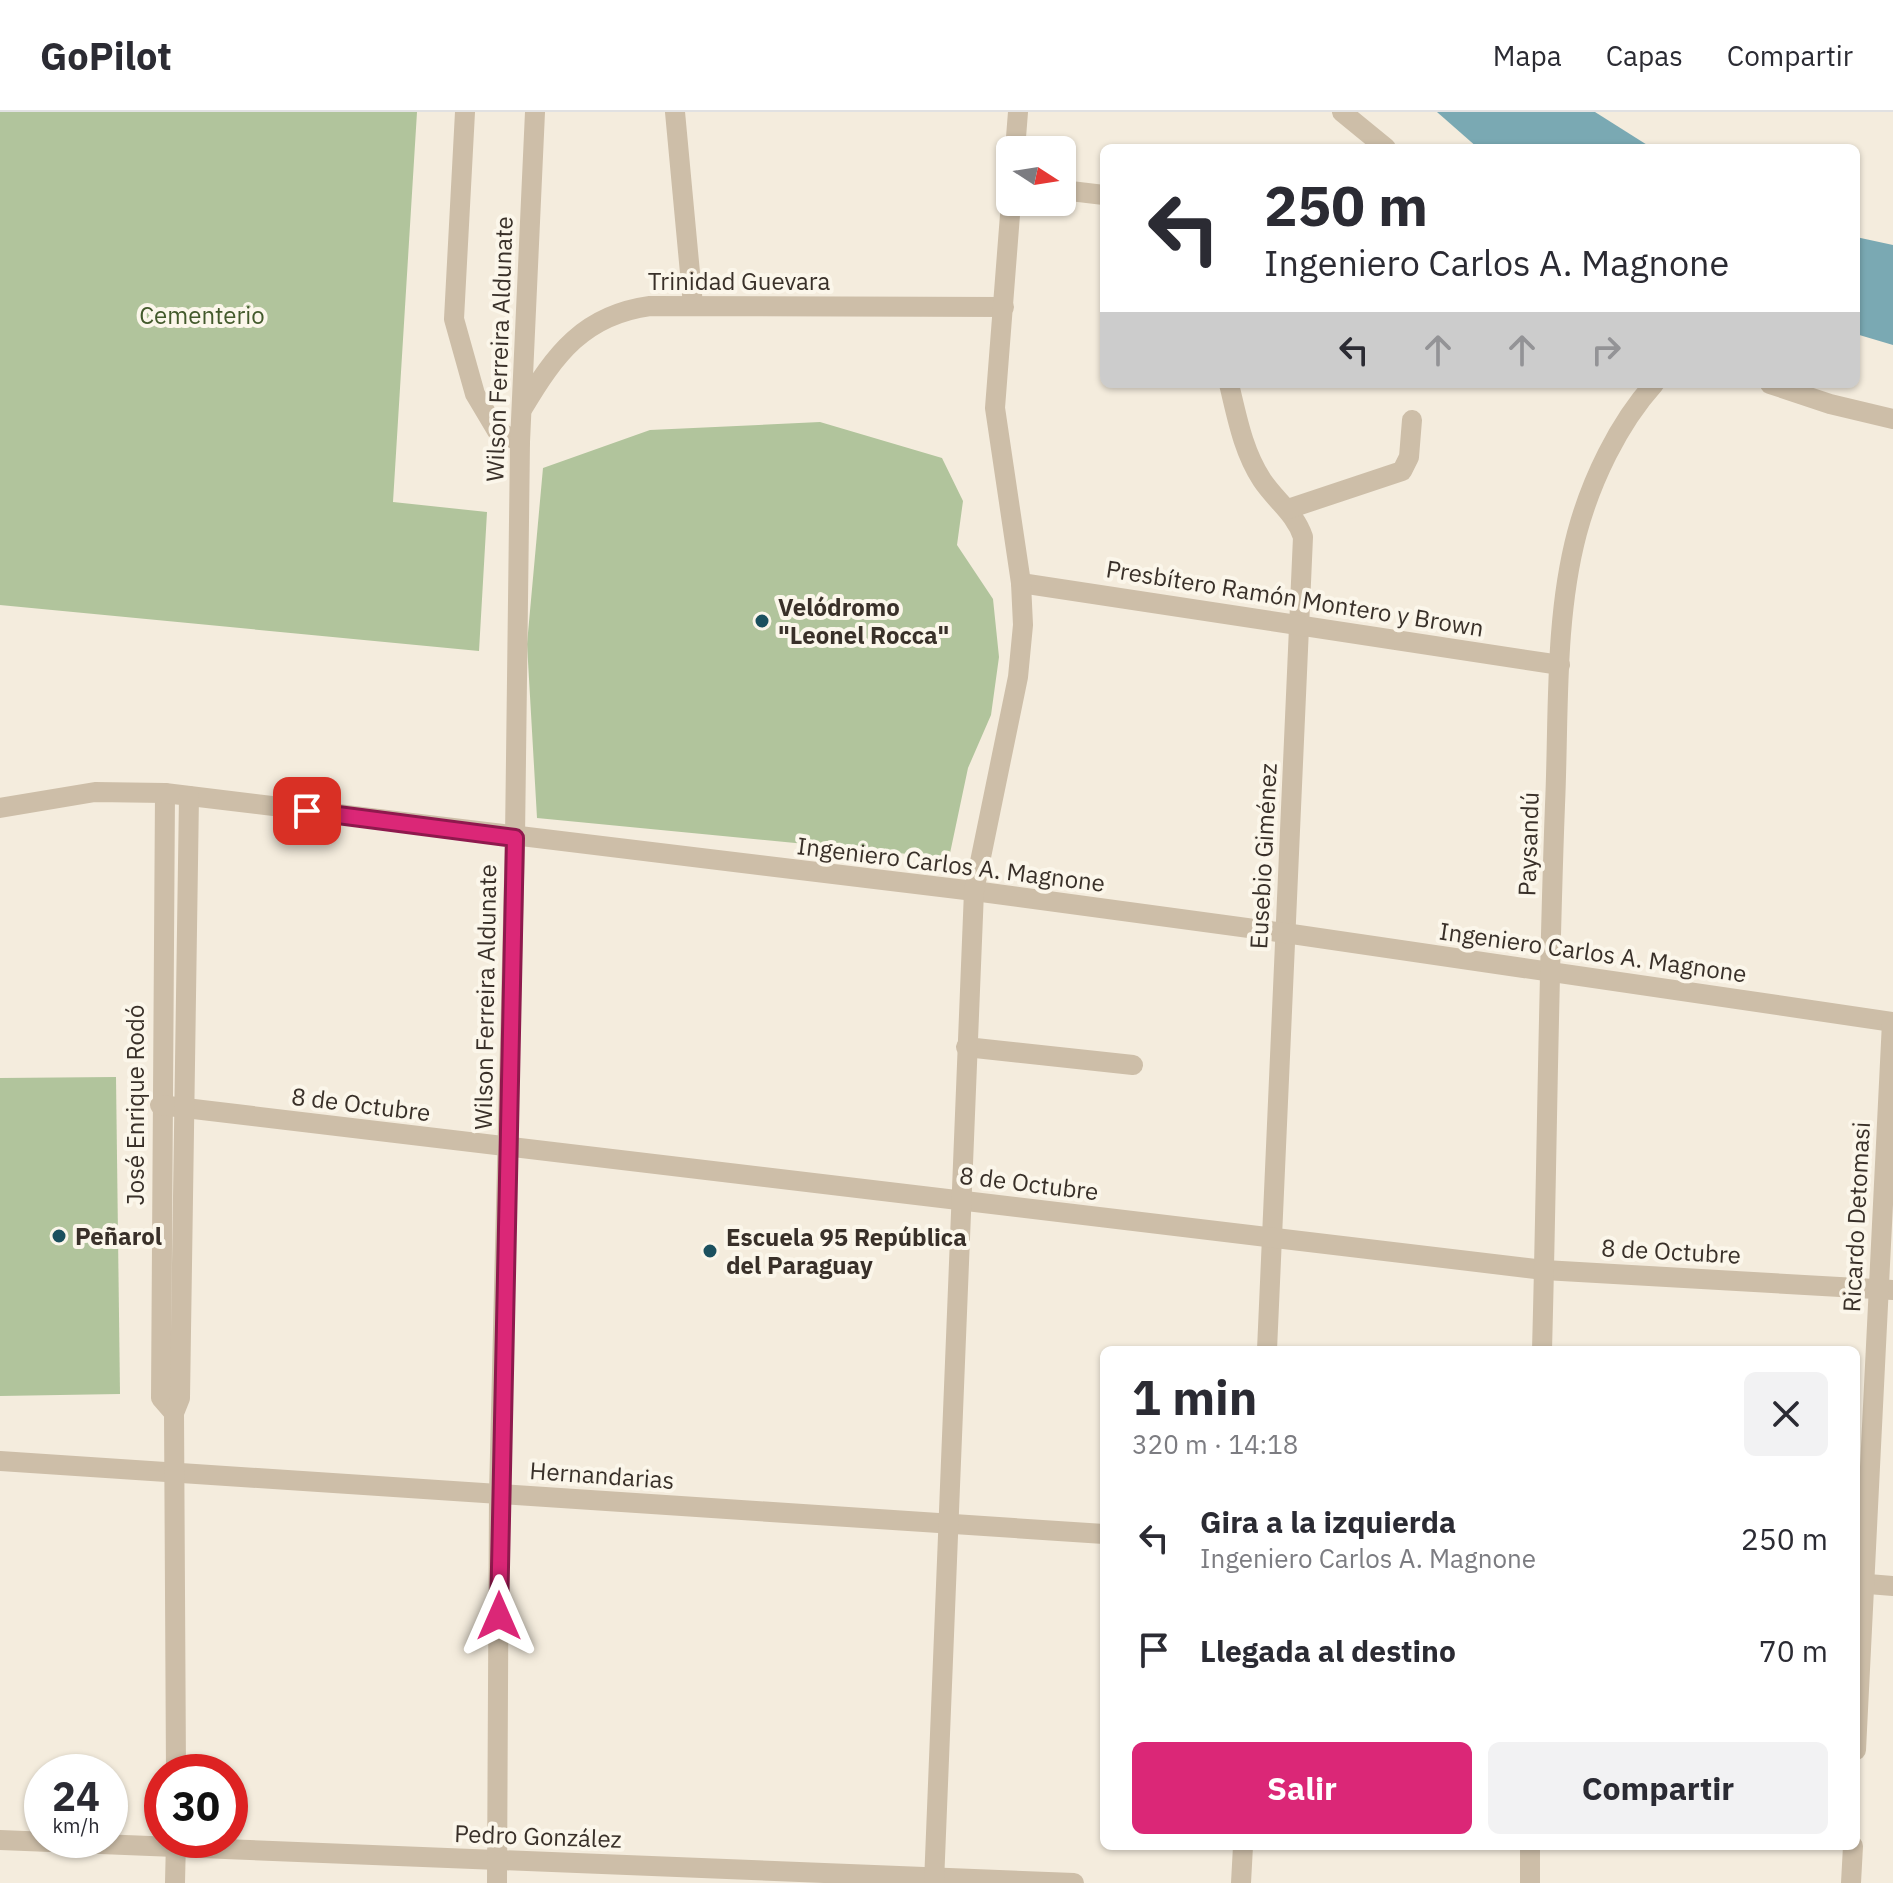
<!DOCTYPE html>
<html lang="es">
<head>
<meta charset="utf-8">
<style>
  :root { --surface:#fff; --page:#f2f2f3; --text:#2b2b33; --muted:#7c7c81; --line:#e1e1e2; --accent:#db2777 }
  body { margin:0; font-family:"IBM Plex Sans",sans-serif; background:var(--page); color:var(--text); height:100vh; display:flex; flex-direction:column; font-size:30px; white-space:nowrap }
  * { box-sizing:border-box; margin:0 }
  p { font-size:26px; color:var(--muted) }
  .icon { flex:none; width:44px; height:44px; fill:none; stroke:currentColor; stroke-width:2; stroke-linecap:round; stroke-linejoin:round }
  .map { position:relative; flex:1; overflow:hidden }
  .side { position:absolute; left:1100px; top:1234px; width:760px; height:504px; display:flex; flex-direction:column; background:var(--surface); border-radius:12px; box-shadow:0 2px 6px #0004 }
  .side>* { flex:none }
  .top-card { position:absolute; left:1100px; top:32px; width:760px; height:244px; border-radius:12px; box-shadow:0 2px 6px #0004; background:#fff; color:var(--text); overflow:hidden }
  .needle { width:52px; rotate:102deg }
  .tools { position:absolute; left:996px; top:24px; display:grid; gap:16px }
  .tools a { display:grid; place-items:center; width:80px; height:80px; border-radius:12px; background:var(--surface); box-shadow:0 2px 6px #0004; font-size:40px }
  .speed { position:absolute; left:24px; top:1642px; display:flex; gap:16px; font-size:40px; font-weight:700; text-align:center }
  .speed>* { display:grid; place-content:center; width:104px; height:104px; border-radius:50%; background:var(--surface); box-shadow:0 2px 6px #0004; line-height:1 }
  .speed small { font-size:20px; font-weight:400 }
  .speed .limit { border:12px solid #d22; background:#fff; color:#111 }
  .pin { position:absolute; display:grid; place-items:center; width:68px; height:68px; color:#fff; margin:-34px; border-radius:16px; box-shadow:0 4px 12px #0006 }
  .me { position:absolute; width:88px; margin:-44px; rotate:0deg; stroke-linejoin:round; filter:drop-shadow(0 0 6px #0008) }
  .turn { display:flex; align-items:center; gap:28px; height:168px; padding:0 32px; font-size:36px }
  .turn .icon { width:104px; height:104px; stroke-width:2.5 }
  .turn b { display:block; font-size:56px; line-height:68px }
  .lanes { display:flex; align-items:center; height:76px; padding:0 32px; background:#0003; justify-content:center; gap:40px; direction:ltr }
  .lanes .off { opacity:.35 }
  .round { display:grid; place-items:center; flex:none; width:84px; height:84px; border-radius:12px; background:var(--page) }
  .summary { display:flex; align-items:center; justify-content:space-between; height:136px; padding:0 32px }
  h1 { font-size:48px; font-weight:800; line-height:60px }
  .cta { display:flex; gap:16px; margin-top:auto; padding:16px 32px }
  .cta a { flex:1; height:92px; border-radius:12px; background:var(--accent); color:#fff; font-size:32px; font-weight:800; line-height:92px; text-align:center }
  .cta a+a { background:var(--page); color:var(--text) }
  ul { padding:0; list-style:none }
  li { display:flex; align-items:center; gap:24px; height:112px; padding:0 32px }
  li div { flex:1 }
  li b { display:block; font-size:30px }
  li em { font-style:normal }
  header { display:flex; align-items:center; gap:48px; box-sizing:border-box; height:112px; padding:0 40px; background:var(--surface); border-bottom:2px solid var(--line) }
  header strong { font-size:38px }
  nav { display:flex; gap:44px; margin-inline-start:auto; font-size:28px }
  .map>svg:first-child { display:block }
  .green { fill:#b1c49c }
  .water { fill:#7aa9b3 }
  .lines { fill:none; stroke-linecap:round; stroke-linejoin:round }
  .minor { stroke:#cdbea8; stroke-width:20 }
  .route-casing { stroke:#8e194d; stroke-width:20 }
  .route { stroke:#db2777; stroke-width:14 }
  .poi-dot { fill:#1b505e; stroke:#fbf6ea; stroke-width:3 }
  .labels { text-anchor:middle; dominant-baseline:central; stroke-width:8; stroke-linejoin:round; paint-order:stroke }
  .street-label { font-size:24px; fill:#393029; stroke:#fbf6ea }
  .park-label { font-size:24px; fill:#42592b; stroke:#fbf6ea }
  .poi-label { font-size:24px; font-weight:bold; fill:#393029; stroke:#fbf6ea; text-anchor:start }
</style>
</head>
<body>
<header>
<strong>GoPilot</strong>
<nav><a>Mapa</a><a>Capas</a><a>Compartir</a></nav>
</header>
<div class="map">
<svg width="1893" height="1771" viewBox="0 0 1893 1771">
  <rect width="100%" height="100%" fill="#f4ecdd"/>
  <!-- green -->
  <g class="green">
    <polygon points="0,0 417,0 393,390 487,400 479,539 0,493"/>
    <polygon points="820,310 942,346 963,389 957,433 993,487 999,545 991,603 968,656 949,746 537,706 527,532 543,356 650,318"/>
    <polygon points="116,965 120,1282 0,1284 0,966"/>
  </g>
  <!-- water -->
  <g class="water">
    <polygon points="1437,0 1595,0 1652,36 1478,36"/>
    <polygon points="1856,125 1893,133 1893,233 1856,222"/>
  </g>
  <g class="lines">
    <!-- minor -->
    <g class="minor">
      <polyline points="465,0 454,207 475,282 497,319 520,330"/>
      <polyline points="675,0 693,193"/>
      <polyline points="1342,0 1386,36"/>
      <polyline points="1015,38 1018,0"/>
      <polyline points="1062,78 1104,83"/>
      <path d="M1229 272C1237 305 1243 339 1262 368 1276 389 1295 401 1303 425L1267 1238"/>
      <polyline points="1770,272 1830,292 1893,307"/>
      <path d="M523 296C555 242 584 203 650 194L1004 195"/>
      <polyline points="1288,397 1402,359 1409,345 1412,308"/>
      <polyline points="1021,471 1560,553"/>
      <polyline points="165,681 161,1286 174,1301"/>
      <polyline points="0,696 95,680 165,681 974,779 1285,821 1893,910"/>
      <polyline points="966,935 1133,953"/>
      <polyline points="160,993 1544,1158 1893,1178"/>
      <path d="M1542 1238C1547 1056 1548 875 1555 693 1559 604 1554 508 1577 421 1591 369 1618 312 1654 272"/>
      <polyline points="0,1349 1104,1422"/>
      <polyline points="1856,1471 1893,1474"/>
      <polyline points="1856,1638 1892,910"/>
      <polyline points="176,1660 174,1301 180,1286 189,684"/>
      <polyline points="0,1728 1074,1771"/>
      <polyline points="175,1771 176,1728"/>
      <polyline points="497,1771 499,1382 515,726 520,330 535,0"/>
      <polyline points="934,1771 974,779 1018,565 1023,513 1021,471 995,296 1011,90"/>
      <polyline points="1241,1771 1243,1734"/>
      <polyline points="1530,1771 1530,1734"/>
      <polyline points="1851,1771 1853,1734"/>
    </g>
  </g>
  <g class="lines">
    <!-- route casing -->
    <g class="route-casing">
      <polyline id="route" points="307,699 515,726 499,1504"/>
    </g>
    <!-- route -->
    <use href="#route" class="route"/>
  </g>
  <!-- markers -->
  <g class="poi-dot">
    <circle cx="762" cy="509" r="8"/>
    <circle cx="59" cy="1124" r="8"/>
    <circle cx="710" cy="1139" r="8"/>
  </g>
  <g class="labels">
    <!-- street labels -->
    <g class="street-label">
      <text x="739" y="169">Trinidad Guevara</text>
      <text transform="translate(499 237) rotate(-88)">Wilson Ferreira Aldunate</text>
      <text transform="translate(1295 486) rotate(9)">Presbítero Ramón Montero y Brown</text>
      <text transform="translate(1528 732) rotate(-88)">Paysandú</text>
      <text transform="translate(1263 744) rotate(-87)">Eusebio Giménez</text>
      <text transform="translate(951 752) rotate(7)">Ingeniero Carlos A. Magnone</text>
      <text transform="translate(1593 840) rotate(8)">Ingeniero Carlos A. Magnone</text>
      <text transform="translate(485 885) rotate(-89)">Wilson Ferreira Aldunate</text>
      <text transform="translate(361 992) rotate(7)">8 de Octubre</text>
      <text transform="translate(135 993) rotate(-90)">José Enrique Rodó</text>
      <text transform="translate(1029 1071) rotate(7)">8 de Octubre</text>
      <text transform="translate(1856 1105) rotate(-87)">Ricardo Detomasi</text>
      <text transform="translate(1671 1139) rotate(3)">8 de Octubre</text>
      <text transform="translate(602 1363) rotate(4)">Hernandarias</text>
      <text transform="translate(538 1724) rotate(2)">Pedro González</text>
    </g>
    <!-- park labels -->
    <g class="park-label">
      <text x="202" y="203">Cementerio</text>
    </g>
    <!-- poi labels -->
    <g class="poi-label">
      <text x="778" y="495">Velódromo<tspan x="778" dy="28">"Leonel Rocca"</tspan></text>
      <text x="75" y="1124">Peñarol</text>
      <text x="726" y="1125">Escuela 95 República<tspan x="726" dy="28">del Paraguay</tspan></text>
    </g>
  </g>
</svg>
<div class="tools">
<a><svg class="needle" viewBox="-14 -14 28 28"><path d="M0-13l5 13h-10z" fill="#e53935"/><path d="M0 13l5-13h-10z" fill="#7c7c81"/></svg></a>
</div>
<div class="speed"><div>24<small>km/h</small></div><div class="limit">30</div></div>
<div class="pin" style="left:307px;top:699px;background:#d93025"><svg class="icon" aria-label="arrive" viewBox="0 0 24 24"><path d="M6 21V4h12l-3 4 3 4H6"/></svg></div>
<svg class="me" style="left:499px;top:1504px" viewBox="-20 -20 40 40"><path d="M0-17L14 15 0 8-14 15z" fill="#db2777" stroke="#fff" stroke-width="4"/></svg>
<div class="top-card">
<div class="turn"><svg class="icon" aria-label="left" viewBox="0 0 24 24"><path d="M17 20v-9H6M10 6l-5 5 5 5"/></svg><div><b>250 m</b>Ingeniero Carlos A. Magnone</div></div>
<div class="lanes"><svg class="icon" aria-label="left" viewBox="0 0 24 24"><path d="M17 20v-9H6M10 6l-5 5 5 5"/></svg><svg class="icon off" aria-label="ahead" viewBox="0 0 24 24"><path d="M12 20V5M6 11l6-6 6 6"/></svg><svg class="icon off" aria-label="ahead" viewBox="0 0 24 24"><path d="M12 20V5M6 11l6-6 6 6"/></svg><svg class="icon off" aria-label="right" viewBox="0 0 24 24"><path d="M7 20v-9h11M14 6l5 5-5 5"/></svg></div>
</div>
<section class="side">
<div class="summary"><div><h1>1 min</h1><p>320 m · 14:18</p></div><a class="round"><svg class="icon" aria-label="close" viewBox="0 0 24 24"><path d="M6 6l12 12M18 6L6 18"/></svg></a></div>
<ul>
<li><svg class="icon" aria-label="left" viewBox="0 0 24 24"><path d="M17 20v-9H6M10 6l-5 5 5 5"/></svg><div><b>Gira a la izquierda</b><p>Ingeniero Carlos A. Magnone</p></div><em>250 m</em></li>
<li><svg class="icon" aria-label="arrive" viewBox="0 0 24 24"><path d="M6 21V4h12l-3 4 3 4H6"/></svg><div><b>Llegada al destino</b></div><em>70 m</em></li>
</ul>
<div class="cta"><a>Salir</a><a>Compartir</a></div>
</section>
</div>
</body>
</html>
